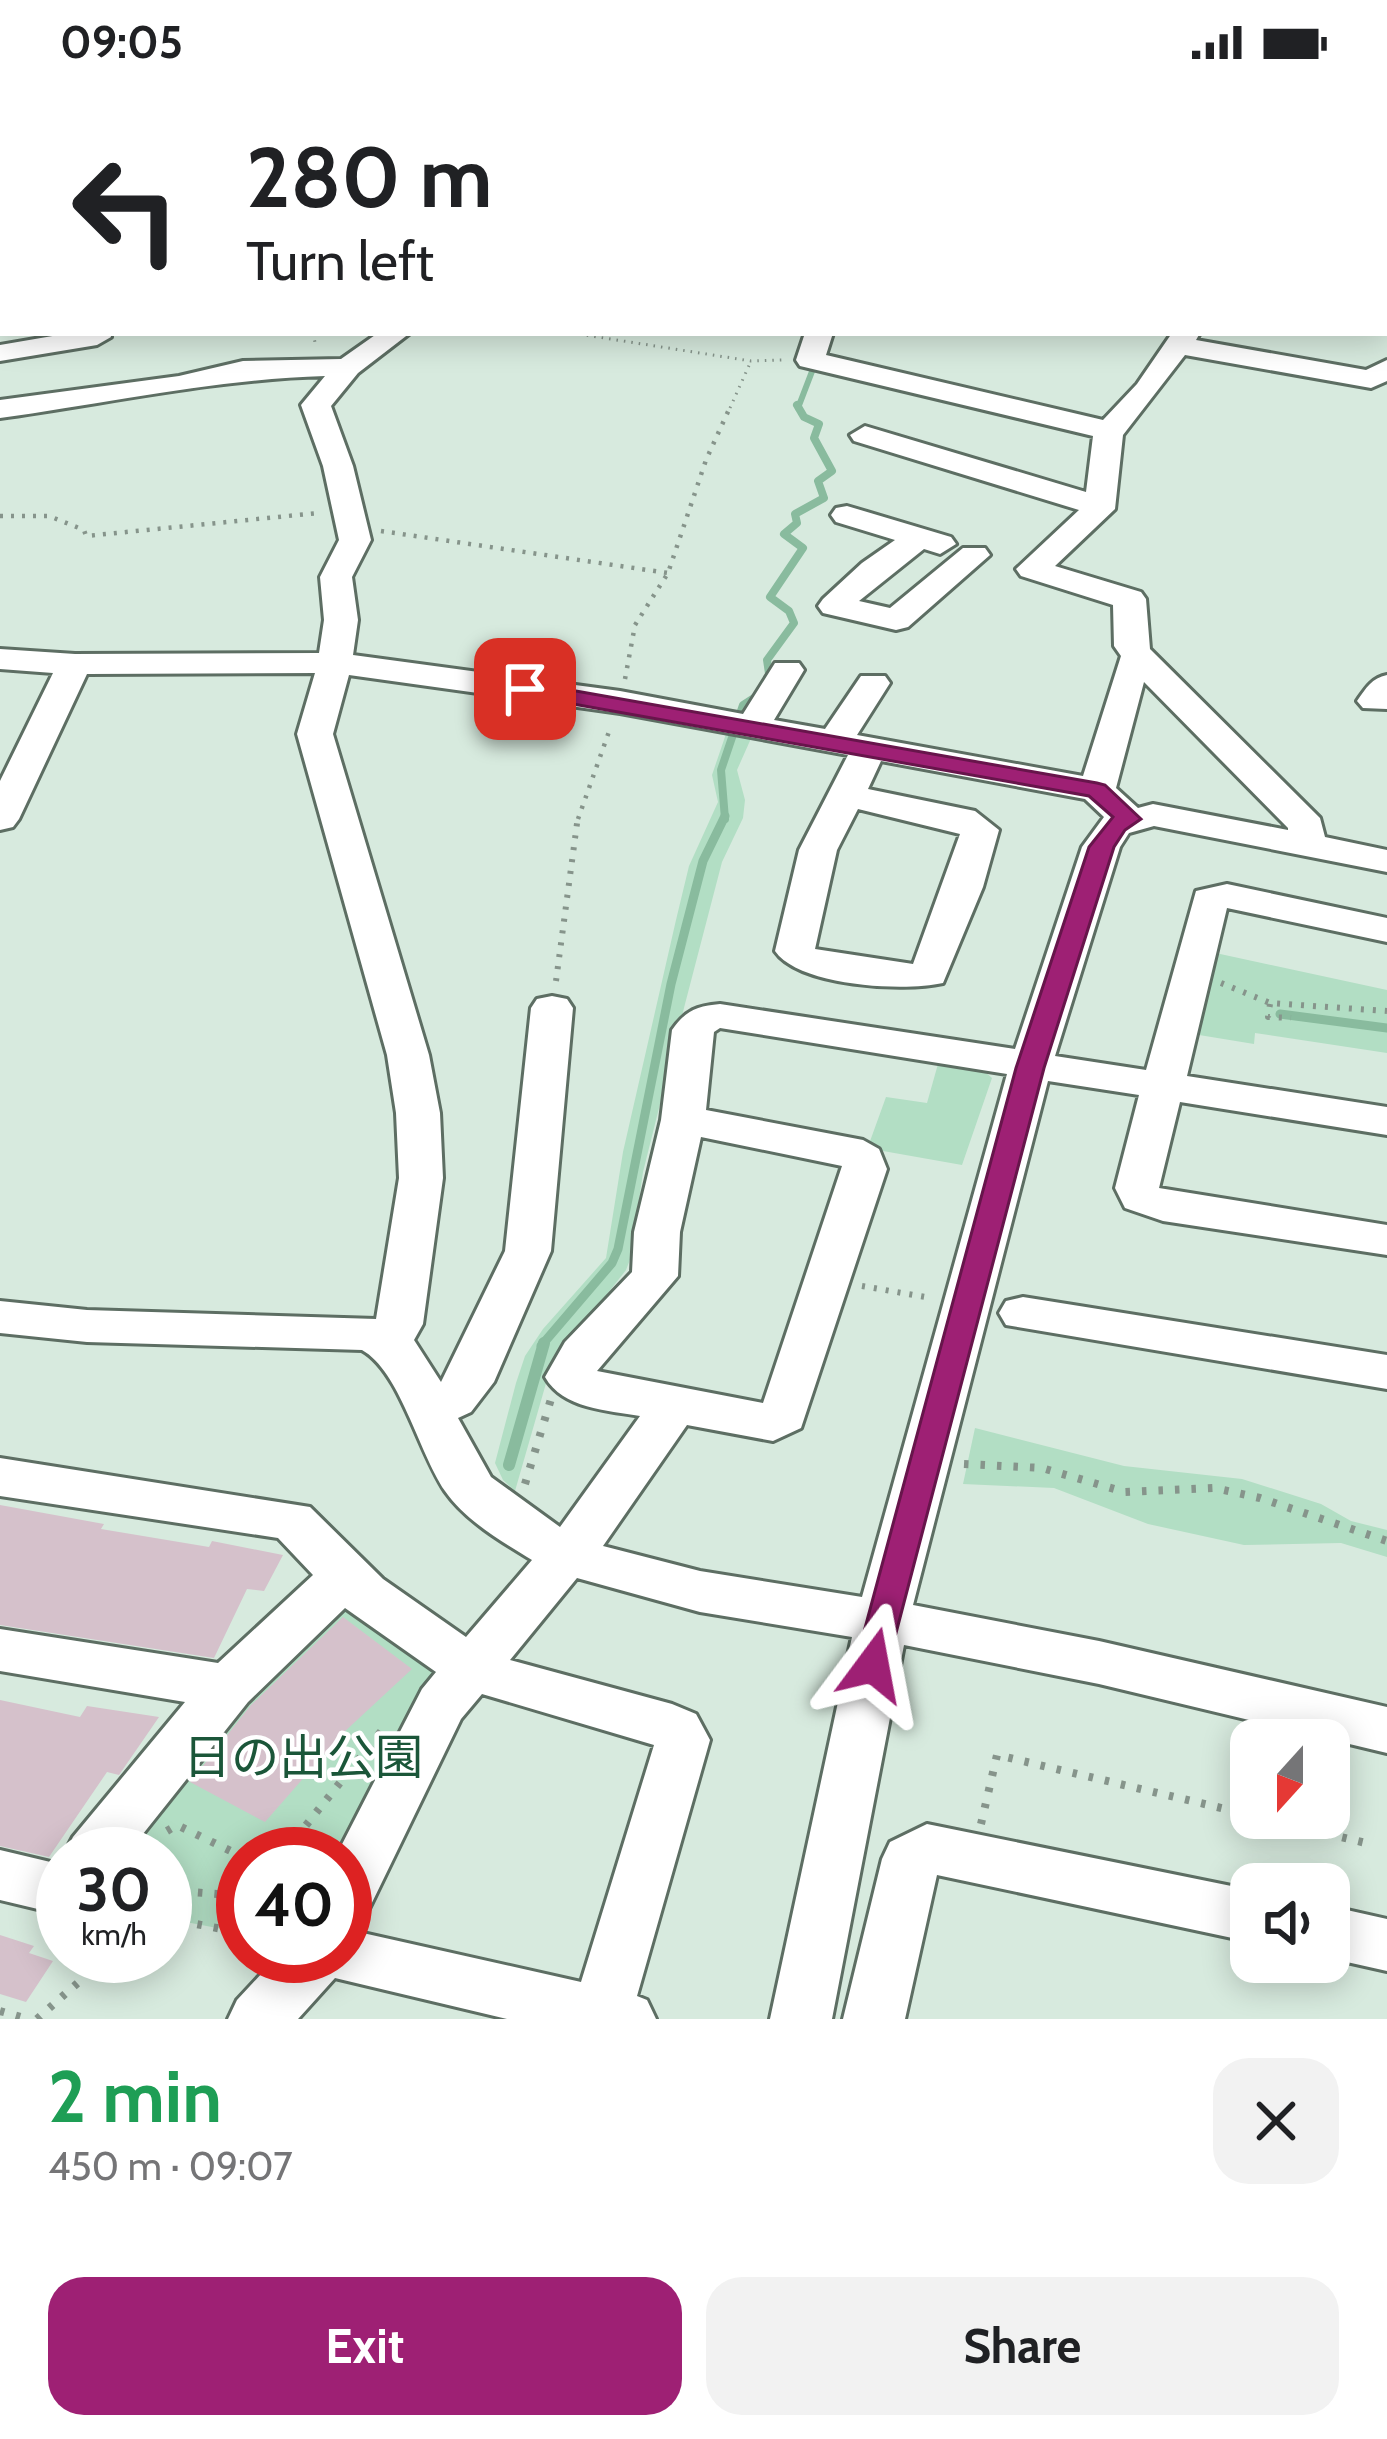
<!DOCTYPE html>
<html lang="en">
<head>
<meta charset="utf-8">
<style>
  :root { --surface:#fff; --page:#f2f2f2; --text:#202124; --muted:#757577; --accent:#9e2074 }
  body { margin:0; font-family:Cabin,"Noto Sans JP",sans-serif; background:var(--page); color:var(--text); height:100vh; display:flex; flex-direction:column; font-size:45px; white-space:nowrap }
  * { box-sizing:border-box; margin:0 }
  p { font-size:39px; color:var(--muted) }
  .icon { flex:none; width:66px; height:66px; fill:none; stroke:currentColor; stroke-width:2; stroke-linecap:round; stroke-linejoin:round }
  .map { position:relative; height:1935px; overflow:hidden }
  .side { display:flex; flex-direction:column; background:var(--surface); flex:1 }
  .side>* { flex:none }
  .guide { position:absolute; left:0px; top:0px; width:1389px; height:252px; box-shadow:0 6px 30px #0003; background:#fff; color:var(--text); overflow:hidden }
  .needle { width:78px; rotate:201deg }
  .buttons { position:absolute; left:1230px; top:1635px; display:grid; gap:24px }
  .buttons a { display:grid; place-items:center; width:120px; height:120px; border-radius:24px; background:var(--surface); box-shadow:0 6px 30px #0003; font-size:60px }
  .speed { position:absolute; left:36px; top:1743px; display:flex; gap:24px; font-size:60px; font-weight:700; text-align:center }
  .speed>* { display:grid; place-content:center; width:156px; height:156px; border-radius:50%; background:var(--surface); box-shadow:0 6px 30px #0003; line-height:1 }
  .speed small { font-size:30px; font-weight:400 }
  .speed .limit { border:18px solid #d22; background:#fff; color:#111 }
  .pin { position:absolute; display:grid; place-items:center; width:102px; height:102px; color:#fff; margin:-51px; border-radius:24px; box-shadow:0 6px 18px #0006 }
  .me { position:absolute; width:132px; margin:-66px; rotate:13deg; stroke-linejoin:round; filter:drop-shadow(0 0 9px #0008) }
  .turn { display:flex; align-items:center; gap:42px; height:252px; padding:0 48px; font-size:54px }
  .turn .icon { width:156px; height:156px; stroke-width:2.5 }
  .turn b { display:block; font-size:84px; line-height:102px }
  .round { display:grid; place-items:center; flex:none; width:126px; height:126px; border-radius:36px; background:var(--page) }
  .headline { display:flex; align-items:center; justify-content:space-between; height:204px; padding:0 48px }
  h1 { font-size:72px; font-weight:800; line-height:90px; color:#1e9e55 }
  .action { display:flex; gap:24px; margin-top:auto; padding:24px 48px }
  .action a { flex:1; height:138px; border-radius:36px; background:var(--accent); color:#fff; font-size:48px; font-weight:800; line-height:138px; text-align:center }
  .action a+a { background:var(--page); color:var(--text) }
  .status { display:flex; justify-content:space-between; align-items:center; height:84px; padding:0 60px; background:var(--surface); direction:ltr }
  .status svg { height:33px; fill:currentColor }
  .map>svg:first-child { display:block }
  .green { fill:#b2dec4 }
  .lines { fill:none; stroke-linecap:round; stroke-linejoin:round }
  .stream-far3 { stroke:#89bb9e; stroke-width:6 }
  .stream-far2 { stroke:#89bb9e; stroke-width:8 }
  .stream-far1 { stroke:#89bb9e; stroke-width:9 }
  .stream { stroke:#89bb9e; stroke-width:12 }
  .building { fill:#d5c1cb }
  .minor-casing { stroke:#5d6e63; stroke-width:6 }
  .path-far3 { stroke:#86948b; stroke-width:3; stroke-dasharray:1.5 6; stroke-linecap:butt }
  .path-far2 { stroke:#86948b; stroke-width:4.5; stroke-dasharray:3 8; stroke-linecap:butt }
  .path-far1 { stroke:#86948b; stroke-width:6; stroke-dasharray:3 9; stroke-linecap:butt }
  .path { stroke:#86948b; stroke-width:8; stroke-dasharray:4.5 12; stroke-linecap:butt }
  .minor { fill:#fff; fill-rule:evenodd }
  .route { fill:#9e2074; stroke:#67154b; stroke-width:3 }
  .labels { text-anchor:middle; dominant-baseline:central; stroke-width:9; stroke-linejoin:round; paint-order:stroke }
  .near-park-label { font-size:48px; fill:#1b5639; stroke:#fff }
</style>
</head>
<body>
<div class="status"><b>09:05</b><svg viewBox="0 0 49 12"><path d="M0 12V9h3v3zM5 12V6h3v6zM10 12V3h3v9zM15 12V0h3v12zM26 1h20v11H26zM47 4h2v5h-2z"/></svg></div>
<div class="map">
<svg width="1387" height="1935" viewBox="0 0 1387 1935">
  <rect width="100%" height="100%" fill="#d7eade"/>
  <!-- green -->
  <g class="green">
    <polygon points="728,644 753,650 737,686 745,716 743,734 722,778 685,920 643,1088 631,1173 626,1186 551,1282 515,1407 503,1396 495,1379 516,1299 525,1272 543,1245 606,1174 623,1068 676,836 689,782 718,718 712,691"/>
    <polygon points="1211,868 1387,906 1387,969 1255,949 1254,960 1193,950"/>
    <polygon points="938,980 984,987 992,994 962,1081 883,1067 869,1060 886,1013 927,1019"/>
    <polygon points="975,1344 1124,1382 1242,1395 1321,1420 1351,1437 1387,1446 1387,1473 1341,1459 1244,1461 1148,1440 1054,1404 963,1400"/>
    <polygon points="352,1512 447,1586 345,1770 243,1770 243,1849 165,1834 165,1770 97,1770"/>
  </g>
  <g class="lines">
    <!-- stream-far3 -->
    <polyline class="stream-far3" points="798,324 816,277"/>
    <!-- stream-far2 -->
    <polyline class="stream-far2" points="725,735 721,686 743,621 771,603 767,576 794,539 789,527 770,513 803,464 784,450 797,439 795,430 824,414 818,397 832,387 814,354 819,340 804,333 797,321"/>
    <!-- stream-far1 -->
    <g class="stream-far1">
      <polyline points="1280,930 1387,944"/>
      <polyline points="541,1262 612,1179 618,1165 671,900 703,777 725,732"/>
    </g>
    <!-- stream -->
    <polyline class="stream" points="509,1381 544,1259"/>
  </g>
  <!-- building -->
  <g class="building">
    <polygon points="0,1421 104,1440 101,1445 209,1463 212,1457 283,1471 264,1507 247,1505 214,1574 0,1541"/>
    <polygon points="343,1533 412,1585 342,1650 265,1738 190,1698 251,1621"/>
    <polygon points="0,1616 80,1633 87,1622 159,1633 119,1691 107,1688 49,1773 0,1762"/>
    <polygon points="0,1851 34,1862 29,1869 53,1877 26,1918 0,1910"/>
  </g>
  <g class="lines">
    <!-- minor casing -->
    <g class="minor-casing">
      <g id="minor">
        <polygon points="69,0 92,0 94,3 71,3"/>
        <polygon points="528,0 560,0 562,3 530,3"/>
        <polygon points="695,0 727,0 729,3 697,3"/>
        <polygon points="1143,0 1182,0 1184,3 1145,3"/>
        <polygon points="3,20 3,34 0,35 0,21"/>
        <rect x="0" y="119" width="3" height="16"/>
        <polygon points="1386,130 1387,131 1387,147 1386,146"/>
        <rect x="1386" y="177" width="1" height="16"/>
        <polygon points="70,249 110,249 111,253 97,261 0,277 0,261"/>
        <path d="M378 249H410L358 289 331 322 353 382 371 456 352 493 358 536 353 571 620 607 743 630 775 579H799L804 586 774 636 825 645 861 592H885L890 599 857 651 1083 692 1121 572 1114 562 1113 521 1021 492 1016 485 1079 426 854 357 850 351 865 342 1086 408 1093 352 800 282 796 276 805 249H833L826 271 1103 336 1137 300 1172 249H1200L1196 256 1366 286 1387 276V297L1371 304 1185 271 1123 351 1115 425 1055 482 1141 508 1146 515 1150 565 1320 734 1325 753 1387 766V788L1154 742 1129 749 1120 763 1055 972 1146 986 1196 807 1227 800 1387 834V858L1227 824 1187 992 1387 1023V1051L1180 1018 1159 1104 1387 1141V1171L1163 1137 1125 1124 1115 1104 1139 1011 1048 997 913 1521 1099 1557 1387 1623V1669L1099 1600 904 1561 832 1935H770L852 1553 700 1528 577 1494 510 1576 672 1620 696 1630 710 1656 637 1912 647 1916 656 1935H507L335 1894 298 1935H228L237 1916 278 1872H345V1845L581 1898 654 1661 482 1610 461 1635 366 1831 345 1838V1770H337L422 1605 436 1588 345 1524 248 1618 127 1770H64L73 1753 185 1618 0 1587V1545L218 1579 313 1491 278 1454 0 1412V1374L310 1423 383 1495 466 1553 532 1476C502 1458 465 1436 445 1407 418 1367 400 1287 362 1266L87 1258 0 1249V1217L87 1226 376 1235 399 1094 396 1029 387 971 297 650 315 589 87 590 19 735 13 743 0 746V697L53 589 0 585V565L75 570 319 569 324 536 320 493 339 456 323 382 301 321 325 292C216 295 108 319 0 334V316L179 292 243 277 341 275ZM349 591 620 629 848 671 799 766 775 867C799 902 903 908 943 899L983 803 999 746 975 727 868 705 881 677 1085 715 1104 733 1082 763 1015 965 720 920C697 922 686 926 672 946L661 1036 634 1148 632 1188 565 1258 545 1293C563 1325 607 1326 640 1332L560 1443 491 1393 458 1334 471 1328 494 1298 551 1167 573 924 567 915 552 912 537 915 531 924 505 1167 441 1298 414 1256 423 1240 443 1094 440 1029 429 971 333 650ZM1144 598 1288 744V746L1153 720 1138 724 1116 704ZM858 725 960 750 913 880 815 865 837 766ZM720 944 1007 990 862 1513 700 1487 603 1462 687 1341 773 1357 801 1344 887 1085 879 1065 863 1056 706 1026 714 948ZM701 1053 842 1082 763 1319 597 1287 678 1192 680 1148Z"/>
        <polygon points="847,422 951,453 956,460 940,470 924,465 859,517 890,524 963,464 985,464 990,471 908,543 896,546 823,529 818,522 823,515 862,479 895,456 836,438 831,431 836,424"/>
        <path d="M1387 591V625L1363 624 1357 617C1366 604 1372 594 1387 591Z"/>
        <polygon points="1023,1213 1387,1271 1387,1305 1006,1241 999,1229 1006,1217"/>
        <polygon points="927,1740 1251,1806 1251,1858 937,1791 905,1935 843,1935 882,1775 890,1758"/>
        <polygon points="0,1766 63,1781 63,1831 0,1816"/>
        <polygon points="1329,1822 1387,1835 1387,1887 1329,1874"/>
      </g>
    </g>
    <!-- path-far3 -->
    <g class="path-far3">
      <polyline points="313,249 316,263"/>
      <polyline points="572,249 751,277 782,276"/>
      <polyline points="730,324 751,277"/>
    </g>
    <!-- path-far2 -->
    <g class="path-far2">
      <polyline points="0,432 49,432 84,446 86,452 318,429"/>
      <polyline points="381,447 668,489"/>
      <polyline points="625,595 635,541 668,489 706,376 731,321"/>
      <polyline points="578,735 611,642"/>
    </g>
    <!-- path-far1 -->
    <g class="path-far1">
      <polyline points="556,897 578,732"/>
      <polyline points="1221,899 1270,919 1387,927"/>
      <polyline points="1270,920 1268,933 1291,934"/>
      <polyline points="862,1202 931,1214"/>
    </g>
    <!-- path -->
    <g class="path">
      <polyline points="964,1380 1042,1384 1125,1408 1214,1404 1260,1414 1387,1457"/>
      <polyline points="525,1400 551,1315"/>
      <polyline points="1262,1734 1374,1761"/>
      <polyline points="981,1740 997,1671 1251,1731"/>
      <polyline points="303,1745 307,1770"/>
      <polyline points="167,1747 177,1741 243,1773"/>
      <polyline points="267,1770 287,1751 303,1745 383,1645"/>
      <polyline points="165,1806 243,1812"/>
      <polyline points="165,1823 181,1810"/>
      <polyline points="165,1834 243,1849"/>
      <polyline points="0,1927 28,1935"/>
      <polyline points="37,1935 108,1872"/>
    </g>
    <!-- minor -->
    <use href="#minor" class="minor"/>
  </g>
  <!-- route -->
  <polygon class="route" points="525,598 1097,699 1105,701 1141,735 1125,746 1114,763 1044,984 885,1591 873,1595 860,1591 855,1581 1016,984 1089,763 1113,733 1089,712 517,610 517,600"/>
  <g class="labels">
    <!-- near-park labels -->
    <g class="near-park-label">
      <text x="303" y="1673">日の出公園</text>
    </g>
  </g>
</svg>
<div class="buttons">
<a><svg class="needle" viewBox="-14 -14 28 28"><path d="M0-13l5 13h-10z" fill="#e53935"/><path d="M0 13l5-13h-10z" fill="#757577"/></svg></a>
<a><svg class="icon" aria-label="sound" viewBox="0 0 24 24"><path d="M4 9h4l5-4v14l-5-4H4zM17 9q2 3 0 6"/></svg></a>
</div>
<div class="speed"><div>30<small>km/h</small></div><div class="limit">40</div></div>
<div class="pin" style="left:525px;top:605px;background:#d93025"><svg class="icon" aria-label="arrive" viewBox="0 0 24 24"><path d="M6 21V4h12l-3 4 3 4H6"/></svg></div>
<svg class="me" style="left:873px;top:1581px" viewBox="-20 -20 40 40"><path d="M0-17L14 15 0 8-14 15z" fill="#9e2074" stroke="#fff" stroke-width="4"/></svg>
<div class="guide">
<div class="turn"><svg class="icon" aria-label="left" viewBox="0 0 24 24"><path d="M17 20v-9H6M10 6l-5 5 5 5"/></svg><div><b>280 m</b>Turn left</div></div>
</div>
</div>
<section class="side">
<div class="headline"><div><h1>2 min</h1><p>450 m · 09:07</p></div><a class="round"><svg class="icon" aria-label="close" viewBox="0 0 24 24"><path d="M6 6l12 12M18 6L6 18"/></svg></a></div>
<div class="action"><a>Exit</a><a>Share</a></div>
</section>
</body>
</html>
